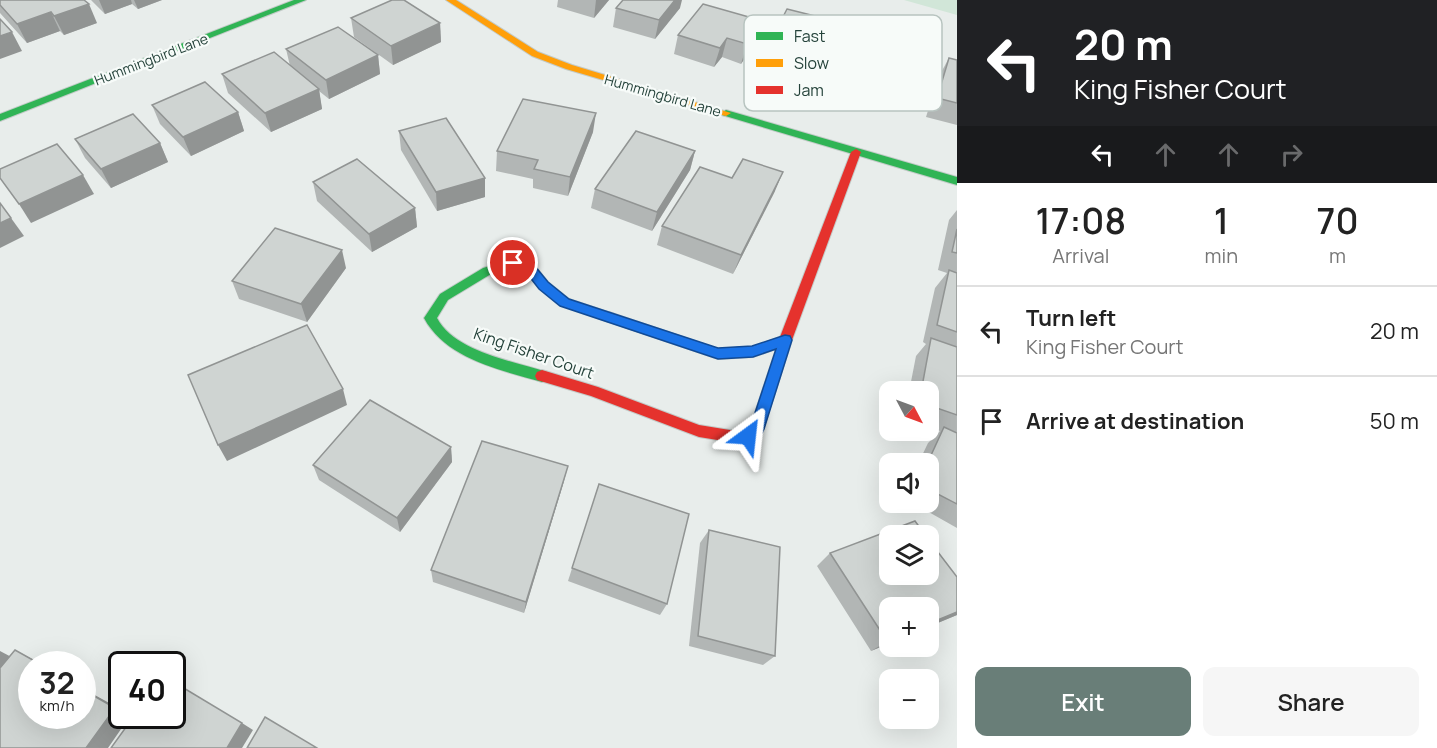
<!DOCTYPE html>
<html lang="en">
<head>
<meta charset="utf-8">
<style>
  :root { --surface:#fff; --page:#f6f6f6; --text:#222; --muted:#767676; --line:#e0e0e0; --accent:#697e78 }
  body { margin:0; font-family:Manrope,sans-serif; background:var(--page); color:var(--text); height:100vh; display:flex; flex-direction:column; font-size:22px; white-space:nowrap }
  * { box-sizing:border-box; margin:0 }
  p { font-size:20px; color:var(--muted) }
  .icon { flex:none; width:33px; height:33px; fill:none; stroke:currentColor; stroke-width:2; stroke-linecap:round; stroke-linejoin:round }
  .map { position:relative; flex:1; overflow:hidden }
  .panel { display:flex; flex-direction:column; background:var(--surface); width:480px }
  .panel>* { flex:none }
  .guide { background:#202124; color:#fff; overflow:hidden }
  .needle { width:39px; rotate:131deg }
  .fabs { position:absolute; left:879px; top:381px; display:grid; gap:12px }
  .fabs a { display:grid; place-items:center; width:60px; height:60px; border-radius:12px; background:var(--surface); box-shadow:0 6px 24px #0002; font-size:30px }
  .speed { position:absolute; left:18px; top:651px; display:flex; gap:12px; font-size:30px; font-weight:700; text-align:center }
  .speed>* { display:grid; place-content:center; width:78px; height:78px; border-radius:50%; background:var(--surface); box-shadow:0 6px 24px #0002; line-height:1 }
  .speed small { font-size:15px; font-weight:400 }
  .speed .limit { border:3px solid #111; border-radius:9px; background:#fff; color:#111 }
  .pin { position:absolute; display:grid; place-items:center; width:51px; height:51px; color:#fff; margin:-26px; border:3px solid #fff; border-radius:50%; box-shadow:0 2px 6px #0007 }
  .me { position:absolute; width:66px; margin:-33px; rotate:30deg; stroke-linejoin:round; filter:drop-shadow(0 0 4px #0008) }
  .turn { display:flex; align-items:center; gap:21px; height:126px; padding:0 18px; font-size:27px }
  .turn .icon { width:78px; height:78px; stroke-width:2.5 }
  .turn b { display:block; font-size:42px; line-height:51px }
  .lanes { display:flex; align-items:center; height:57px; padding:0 18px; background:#0003; justify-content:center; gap:30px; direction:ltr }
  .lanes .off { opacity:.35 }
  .eta { display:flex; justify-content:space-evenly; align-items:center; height:102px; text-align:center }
  .eta b { font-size:36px; font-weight:600; line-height:42px }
  .cta { display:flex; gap:12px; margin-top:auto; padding:12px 18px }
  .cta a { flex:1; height:69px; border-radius:12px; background:var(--accent); color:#fff; font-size:24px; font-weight:600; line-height:69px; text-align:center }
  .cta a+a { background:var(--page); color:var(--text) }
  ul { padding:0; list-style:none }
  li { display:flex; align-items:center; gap:18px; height:90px; padding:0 18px; border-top:2px solid var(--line) }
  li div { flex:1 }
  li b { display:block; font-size:22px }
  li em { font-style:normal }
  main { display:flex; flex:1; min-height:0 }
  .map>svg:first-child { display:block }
  .green { fill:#d1e6d8 }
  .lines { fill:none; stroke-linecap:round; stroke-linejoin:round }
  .fast-casing { stroke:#c3cbc8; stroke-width:2 }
  .slow-casing { stroke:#c3cbc8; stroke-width:2 }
  .jam-casing { stroke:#c3cbc8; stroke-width:2 }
  .fast { fill:#30b455; fill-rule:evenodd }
  .slow { fill:#ff9f0a; fill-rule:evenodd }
  .jam { fill:#e5322d; fill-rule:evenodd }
  .wall { fill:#b2b6b5 }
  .shaded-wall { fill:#919493 }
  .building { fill:#cfd4d2; stroke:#919493; stroke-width:1.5 }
  .route { fill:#1a73e8; stroke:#114b97; stroke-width:1.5 }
  .labels { text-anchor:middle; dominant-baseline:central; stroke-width:4.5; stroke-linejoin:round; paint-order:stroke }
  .far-street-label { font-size:14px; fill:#24423a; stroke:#f7fbf9 }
  .street-label { font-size:16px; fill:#24423a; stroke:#f7fbf9 }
  .key { fill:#f7fbf9; stroke:#b8c4c0; stroke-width:1.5 }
  .key-label { font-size:16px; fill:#24423a }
</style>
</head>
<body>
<main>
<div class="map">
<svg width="957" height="748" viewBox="0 0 957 748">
  <rect width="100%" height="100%" fill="#e8edeb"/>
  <!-- green -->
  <polygon class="green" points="904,0 957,0 957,15"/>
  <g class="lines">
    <!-- fast casing -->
    <g class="fast-casing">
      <g id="fast">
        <polygon points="294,0 306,0 0,121 0,114"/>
        <polygon points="726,110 957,177 957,185 722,115 721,113"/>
        <path d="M513 259 534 265 548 282 569 299 614 314 615 317 614 320 609 322 561 305 540 288 526 271 513 267 491 274 448 300 437 318C455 352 513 361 547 372L549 376 547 380 542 382C500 370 446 359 424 318L440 294 483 268Z"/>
      </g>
    </g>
    <!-- slow casing -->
    <g class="slow-casing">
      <polygon id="slow" points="446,0 456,0 538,52 572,65 731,113 726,116 722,115 566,69 532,56"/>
    </g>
    <!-- jam casing -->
    <g class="jam-casing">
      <polygon id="jam" points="856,149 861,152 792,340 762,433 751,440 736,443 699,437 591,396 537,380 535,376 537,372 542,370 598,387 699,425 736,431 743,430 751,425 776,349 753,357 718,359 604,320 603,317 609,312 718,349 752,347 780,337 851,152"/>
    </g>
    <!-- fast -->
    <use href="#fast" class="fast"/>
    <!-- slow -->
    <use href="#slow" class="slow"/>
    <!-- jam -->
    <use href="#jam" class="jam"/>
  </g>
  <!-- wall -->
  <g class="wall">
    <polygon points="0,0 97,23 64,35 60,31 27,43 0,13"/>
    <polygon points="91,0 162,0 138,9 132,4 105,14"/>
    <polygon points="558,0 609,0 594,18 557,7"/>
    <polygon points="616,8 680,8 655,39 613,27"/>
    <polygon points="351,18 440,23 441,42 393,65 354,37"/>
    <polygon points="893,34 927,52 930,88 919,107 891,97 886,106 848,96 874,37 890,41"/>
    <polygon points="678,35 757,40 741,64 722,57 714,67 674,54"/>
    <polygon points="286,49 378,55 380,74 329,99 319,91 322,109 271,132 228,93 222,74 290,66"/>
    <polygon points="766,50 837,69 829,88 760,69"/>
    <polygon points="949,58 957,60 957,125 926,117 938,78"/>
    <polygon points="152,105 238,112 244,131 191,156 160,124"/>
    <polygon points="399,131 485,178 485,197 437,211 401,150"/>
    <polygon points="593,132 568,196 533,188 533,179 496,171 497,151"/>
    <polygon points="75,139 160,143 168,162 111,188 85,158"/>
    <polygon points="695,151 690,170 652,231 591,208 595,189"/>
    <polygon points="732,178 775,191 733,274 657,245 662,226"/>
    <polygon points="313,182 415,208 417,227 372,252 317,201"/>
    <polygon points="957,210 957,528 911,502 928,502 928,464 918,464 928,443 940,431 928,426 928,392 909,392 916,356 926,344 923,342 935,288 947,273 938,270 949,220"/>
    <polygon points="346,268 307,322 239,299 232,281"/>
    <polygon points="451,447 452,462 400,532 319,480 313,465"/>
    <polygon points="564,481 524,613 433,582 431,570"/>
    <polygon points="599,484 667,604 660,615 568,581"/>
    <polygon points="709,530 775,656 763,665 689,646 700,543"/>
    <polygon points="830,553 957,615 928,627 928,608 890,608 890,643 871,651 817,566"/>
  </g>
  <!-- shaded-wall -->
  <g class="shaded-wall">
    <polygon points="99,0 131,0 132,4 105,14"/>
    <polygon points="134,0 162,0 138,9"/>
    <polygon points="596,0 609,0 594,18"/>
    <polygon points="675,0 682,0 680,8 655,39 659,20"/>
    <polygon points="89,4 97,23 64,35 54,16"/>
    <polygon points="51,12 60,31 27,43 17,24"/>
    <polygon points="763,21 757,40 741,64 747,44"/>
    <polygon points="440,23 441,42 393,65 391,46"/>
    <polygon points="12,32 22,51 0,59 0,36"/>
    <polygon points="727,38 722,57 714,67 720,48"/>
    <polygon points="378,55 380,74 329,99 326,80"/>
    <polygon points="319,89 322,109 271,132 265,113"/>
    <polygon points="238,112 244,131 191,156 183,137"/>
    <polygon points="596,113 593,132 568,196 570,177"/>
    <polygon points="160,143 168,162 111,188 101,169"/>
    <polygon points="695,151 690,170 652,231 657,212"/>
    <polygon points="783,172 775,191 733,274 741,255"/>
    <polygon points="83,175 94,194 31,223 19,204"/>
    <polygon points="485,178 485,197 437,211 436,192"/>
    <polygon points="415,208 417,227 372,252 369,234"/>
    <polygon points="11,218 24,236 0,248 0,223"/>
    <polygon points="342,250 346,268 307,322 301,304"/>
    <polygon points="343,389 347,405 227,461 218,445"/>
    <polygon points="451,447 452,462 400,532 397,518"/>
    <polygon points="568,466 564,481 524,613 526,602"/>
    <polygon points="957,612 957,615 928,627 928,624"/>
    <polygon points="890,640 890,643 871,651"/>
    <polygon points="15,650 34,660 43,664 40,664"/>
    <polygon points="0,651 17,660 0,682"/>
    <polygon points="82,688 122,710 122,716 130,716 108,748 86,748"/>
    <polygon points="242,723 253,730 242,748 227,748"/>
  </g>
  <!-- building -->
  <g class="building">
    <polygon points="0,0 84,0 89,4 54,16 51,12 17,24 0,5"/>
    <polygon points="392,0 404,0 440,23 391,46 351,18"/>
    <polygon points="623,0 675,0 659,20 616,8"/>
    <polygon points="703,4 763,21 747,44 727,38 720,48 678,35"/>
    <polygon points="787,9 855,26 837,69 766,50"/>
    <polygon points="0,19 12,32 0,36"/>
    <polygon points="338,27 378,55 326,80 286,49"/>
    <polygon points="274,52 319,89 265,113 222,74"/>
    <polygon points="949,58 957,60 957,103 937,98"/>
    <polygon points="205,82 238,112 183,137 152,105"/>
    <polygon points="523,99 596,113 570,177 534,169 538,160 497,151"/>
    <polygon points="133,114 160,143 101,169 75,139"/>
    <polygon points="446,118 485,178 436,192 399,131"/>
    <polygon points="636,131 695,151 657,212 595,189"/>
    <polygon points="57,144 83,175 19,204 0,178 0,169"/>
    <polygon points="357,159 415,208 369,234 313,182"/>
    <polygon points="743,159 783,172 741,255 662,226 700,167 732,178"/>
    <polygon points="0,203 11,218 0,223"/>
    <polygon points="275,228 342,250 301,304 232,281"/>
    <polygon points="957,229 957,253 952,252"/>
    <polygon points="949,270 957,273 957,332 937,325"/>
    <polygon points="307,325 343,389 218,445 188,375"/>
    <polygon points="931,338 957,347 957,415 928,405 928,392 921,392"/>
    <polygon points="370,400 451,447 397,518 313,465"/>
    <polygon points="944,427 957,433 957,504 928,489 928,464 927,464"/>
    <polygon points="482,441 568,466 526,602 431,570"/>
    <polygon points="599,484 689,514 667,604 572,568"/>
    <polygon points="915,521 926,536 890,536 890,574 928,574 928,539 957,577 957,612 928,624 928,608 890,608 890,640 887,641 830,553"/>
    <polygon points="709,530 780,547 775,656 698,636"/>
    <polygon points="15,650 40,664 32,664 32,716 82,716 82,689 115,708 86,748 0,748 0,668"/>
    <polygon points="172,681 242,723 227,748 111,748 134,716 172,716"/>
    <polygon points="265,717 317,748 247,748"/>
  </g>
  <!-- route -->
  <polygon class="route" points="513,258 534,265 548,282 569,299 718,348 752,346 785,335 790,336 792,340 764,429 762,433 748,442 743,441 741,436 751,425 776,349 753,357 718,359 560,306 539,289 525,271 509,266 507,263"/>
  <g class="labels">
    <!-- far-street labels -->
    <g class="far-street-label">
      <text transform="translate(151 59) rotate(-21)">Hummingbird Lane</text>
      <text transform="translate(663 95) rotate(16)">Hummingbird Lane</text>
    </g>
    <!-- street labels -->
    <g class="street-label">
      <text transform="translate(534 353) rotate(19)">King Fisher Court</text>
    </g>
  </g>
  <!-- legend -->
  <rect x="744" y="15" width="198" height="96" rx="9" class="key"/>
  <rect x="756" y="32" width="27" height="8" fill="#30b455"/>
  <rect x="756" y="59" width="27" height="8" fill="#ff9f0a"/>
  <rect x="756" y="86" width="27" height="8" fill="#e5322d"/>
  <g class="key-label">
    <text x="794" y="42">Fast</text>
    <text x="794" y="69">Slow</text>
    <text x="794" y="96">Jam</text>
  </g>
</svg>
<div class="fabs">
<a><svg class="needle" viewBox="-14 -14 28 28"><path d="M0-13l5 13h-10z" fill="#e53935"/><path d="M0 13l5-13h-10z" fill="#767676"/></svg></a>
<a><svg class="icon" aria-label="sound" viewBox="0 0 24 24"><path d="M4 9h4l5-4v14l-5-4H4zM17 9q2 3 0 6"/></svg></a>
<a><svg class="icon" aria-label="layers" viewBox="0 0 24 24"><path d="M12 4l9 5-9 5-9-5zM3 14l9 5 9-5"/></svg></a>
<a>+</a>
<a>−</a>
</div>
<div class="speed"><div>32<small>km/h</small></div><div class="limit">40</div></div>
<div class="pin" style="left:513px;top:263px;background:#d93025"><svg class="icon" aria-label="arrive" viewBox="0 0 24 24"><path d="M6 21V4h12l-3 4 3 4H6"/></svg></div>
<svg class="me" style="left:748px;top:436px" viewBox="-20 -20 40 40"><path d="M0-17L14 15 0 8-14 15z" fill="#1a73e8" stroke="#fff" stroke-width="4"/></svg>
</div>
<section class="panel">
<div class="guide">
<div class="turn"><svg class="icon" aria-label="left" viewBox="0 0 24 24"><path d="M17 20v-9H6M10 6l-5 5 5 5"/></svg><div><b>20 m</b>King Fisher Court</div></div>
<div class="lanes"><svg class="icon" aria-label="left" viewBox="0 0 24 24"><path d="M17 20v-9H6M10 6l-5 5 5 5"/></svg><svg class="icon off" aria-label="ahead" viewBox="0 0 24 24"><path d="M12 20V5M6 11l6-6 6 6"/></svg><svg class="icon off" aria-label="ahead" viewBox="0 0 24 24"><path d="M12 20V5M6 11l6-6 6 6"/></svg><svg class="icon off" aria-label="right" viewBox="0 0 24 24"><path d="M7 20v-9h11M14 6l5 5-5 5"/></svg></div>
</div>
<div class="eta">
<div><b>17:08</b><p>Arrival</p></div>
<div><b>1</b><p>min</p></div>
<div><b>70</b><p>m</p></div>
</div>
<ul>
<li><svg class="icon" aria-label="left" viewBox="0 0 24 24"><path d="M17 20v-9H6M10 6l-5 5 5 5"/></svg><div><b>Turn left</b><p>King Fisher Court</p></div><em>20 m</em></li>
<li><svg class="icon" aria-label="arrive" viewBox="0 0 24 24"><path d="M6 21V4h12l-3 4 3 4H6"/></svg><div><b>Arrive at destination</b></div><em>50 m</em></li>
</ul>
<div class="cta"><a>Exit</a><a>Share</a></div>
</section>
</main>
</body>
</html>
